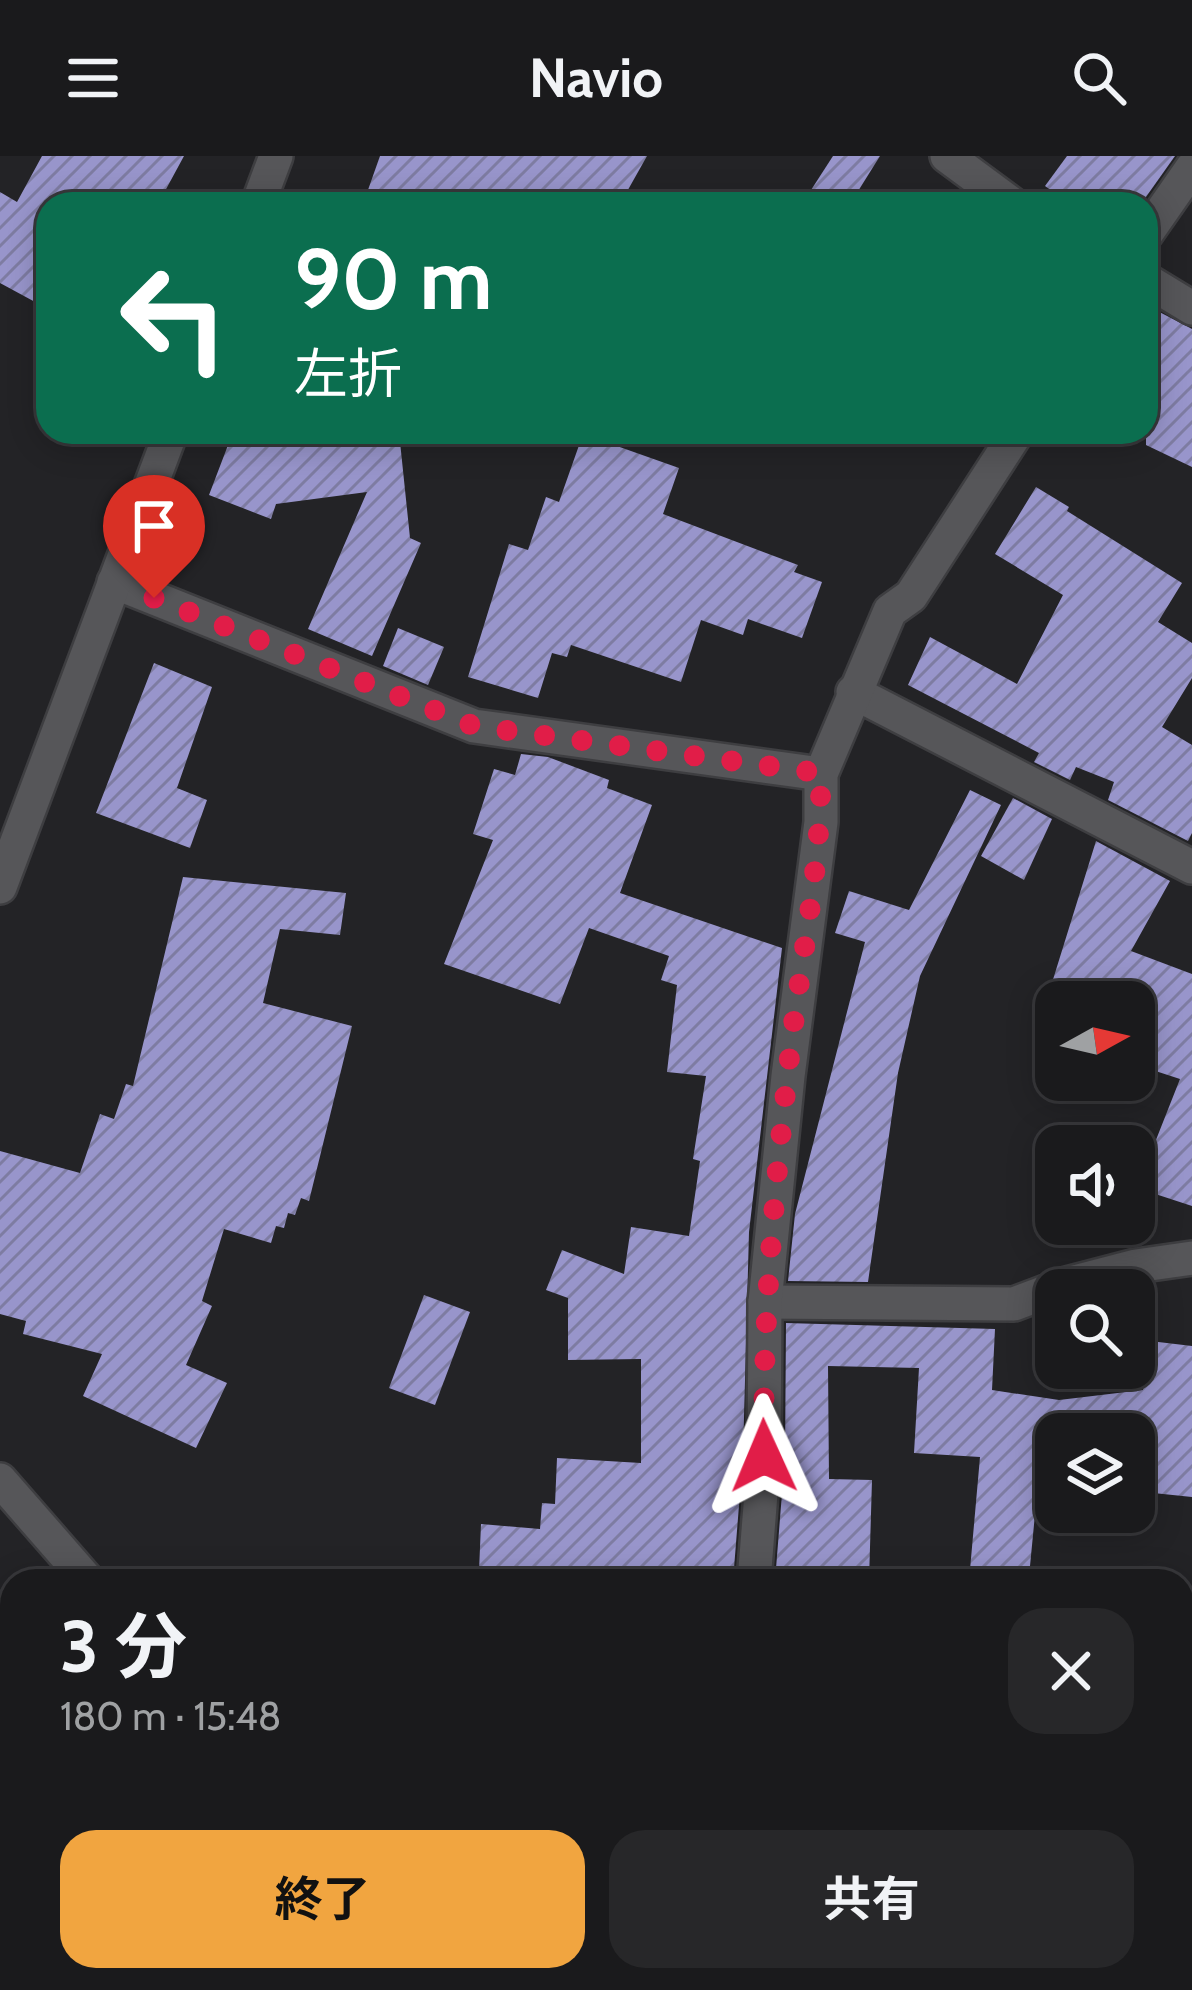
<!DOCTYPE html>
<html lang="ja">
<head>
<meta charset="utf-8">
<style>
  :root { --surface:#1a1a1c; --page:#272729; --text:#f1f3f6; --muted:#9fa1a3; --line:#38383b; --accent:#f1a540 }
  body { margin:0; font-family:Cabin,"Noto Sans JP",sans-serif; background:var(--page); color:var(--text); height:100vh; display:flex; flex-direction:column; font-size:45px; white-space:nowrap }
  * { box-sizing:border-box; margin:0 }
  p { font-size:39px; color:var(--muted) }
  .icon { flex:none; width:66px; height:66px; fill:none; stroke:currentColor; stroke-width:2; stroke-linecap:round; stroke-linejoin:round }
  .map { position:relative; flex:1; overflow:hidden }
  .side { position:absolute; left:0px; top:1413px; width:1194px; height:423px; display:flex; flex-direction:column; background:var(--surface); border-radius:36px 36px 0 0; box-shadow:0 6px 30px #0003,0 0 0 3px var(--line) }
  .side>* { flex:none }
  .banner { position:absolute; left:36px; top:36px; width:1122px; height:252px; border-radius:36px; box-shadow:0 6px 30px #0003,0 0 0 3px var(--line); background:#0b6e4f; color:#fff; overflow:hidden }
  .needle { width:78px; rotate:82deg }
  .fabs { position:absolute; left:1035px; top:825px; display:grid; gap:24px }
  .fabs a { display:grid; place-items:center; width:120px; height:120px; border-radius:24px; background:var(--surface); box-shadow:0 6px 30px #0003,0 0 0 3px var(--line); font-size:60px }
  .pin { position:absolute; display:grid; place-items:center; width:102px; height:102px; color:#fff; margin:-123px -51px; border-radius:50% 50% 50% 0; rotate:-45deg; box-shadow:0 0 12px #0007 }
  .pin .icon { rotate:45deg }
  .me { position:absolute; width:132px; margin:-66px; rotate:359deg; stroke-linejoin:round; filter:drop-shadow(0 0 9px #0008) }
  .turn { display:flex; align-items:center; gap:42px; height:252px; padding:0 60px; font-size:54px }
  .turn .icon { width:156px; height:156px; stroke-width:2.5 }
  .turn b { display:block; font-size:84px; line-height:102px }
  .round { display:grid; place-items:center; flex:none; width:126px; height:126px; border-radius:36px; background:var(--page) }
  .headline { display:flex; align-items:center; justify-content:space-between; height:204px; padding:0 60px }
  h1 { font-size:72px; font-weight:700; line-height:90px }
  .button { display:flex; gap:24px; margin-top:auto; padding:24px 60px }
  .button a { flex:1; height:138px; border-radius:36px; background:var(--accent); color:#111; font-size:48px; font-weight:700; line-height:138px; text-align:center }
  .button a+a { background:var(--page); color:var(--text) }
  header { display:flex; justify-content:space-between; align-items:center; height:156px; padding:0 60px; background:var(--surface); font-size:54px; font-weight:700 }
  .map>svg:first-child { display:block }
  .building { fill:url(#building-hatch) }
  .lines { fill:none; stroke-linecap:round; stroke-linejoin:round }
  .minor-casing { stroke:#3e3e41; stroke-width:38 }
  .tertiary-casing { stroke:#3e3e41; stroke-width:38 }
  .primary-casing { stroke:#3e3e41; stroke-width:38 }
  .minor { stroke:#565659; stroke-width:33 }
  .tertiary { stroke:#565659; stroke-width:33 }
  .primary { stroke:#9c7e5d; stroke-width:33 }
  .route { stroke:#e11d48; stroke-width:21; stroke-dasharray:0 37.8 }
</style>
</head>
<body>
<header><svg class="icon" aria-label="menu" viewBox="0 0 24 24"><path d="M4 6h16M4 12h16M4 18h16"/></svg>Navio<svg class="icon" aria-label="search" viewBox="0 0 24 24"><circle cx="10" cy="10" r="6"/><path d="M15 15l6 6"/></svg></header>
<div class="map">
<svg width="1192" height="1834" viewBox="0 0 1192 1834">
  <defs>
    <pattern id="building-hatch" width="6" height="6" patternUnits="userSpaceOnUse" patternTransform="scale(3)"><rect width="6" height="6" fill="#9895cb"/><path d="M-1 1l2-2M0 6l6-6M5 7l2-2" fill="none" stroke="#7e7ca2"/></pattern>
  </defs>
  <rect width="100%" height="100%" fill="#232326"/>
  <!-- building -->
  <g class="building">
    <polygon points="42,0 184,0 158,48 48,48 48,153 0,127 0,36 17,46"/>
    <polygon points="380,0 647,0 620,48 363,48"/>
    <polygon points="833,0 880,0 850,48 802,48"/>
    <polygon points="1067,0 1175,0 1141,48 1070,48 1045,30"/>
    <polygon points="1146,149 1192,173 1192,311 1146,289"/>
    <polygon points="233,276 399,276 410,382 421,387 372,500 308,473 367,336 276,348 271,363 209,339"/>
    <polygon points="583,278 679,312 663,358 798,409 794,416 822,426 802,482 748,463 743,479 701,464 681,526 571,489 567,501 552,497 538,542 468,521 509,388 528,394 546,341 559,346"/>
    <polygon points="1036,331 1069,351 1067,355 1182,427 1158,466 1192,487 1192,522 1162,571 1192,589 1192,677 1188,685 1108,644 1114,626 1076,611 1070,624 1034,606 1039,597 908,529 930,481 1017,528 1063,439 995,398"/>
    <polygon points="398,472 444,491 428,529 383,510"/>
    <polygon points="154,507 212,531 177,632 207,644 190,692 96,657"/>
    <polygon points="521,598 548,601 609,624 607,632 652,649 620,737 782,792 749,1076 743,1299 733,1425 655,1425 479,1415 481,1368 540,1373 542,1347 555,1348 557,1302 641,1307 641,1203 568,1204 568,1142 546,1134 562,1094 624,1118 631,1071 689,1080 700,1005 693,1003 706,920 667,916 677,829 661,824 669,800 589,772 560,848 444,808 493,684 473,678 494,613 515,619"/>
    <polygon points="970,634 1001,649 920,820 898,917 868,1126 788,1125 795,1058 865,786 835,777 849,735 909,754"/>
    <polygon points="1013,642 1052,663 1024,724 981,700"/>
    <polygon points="1096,685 1170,725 1131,795 1192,818 1192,1050 1137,1032 1180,923 1134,908 1134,846 1046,846"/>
    <polygon points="183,721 346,737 340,779 280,773 263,847 352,870 309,1045 301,1042 295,1059 288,1057 284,1072 276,1070 271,1087 224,1073 202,1145 212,1150 186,1209 227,1227 196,1292 83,1240 102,1198 23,1178 26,1165 0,1158 0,995 80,1017 100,958 114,963 126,928 133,930"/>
    <polygon points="424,1139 470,1156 435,1249 389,1232"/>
    <polygon points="786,1167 995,1173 992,1234 1059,1244 1143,1234 1150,1185 1192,1190 1192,1341 1134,1335 1134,1278 1054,1278 1048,1318 1039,1317 1030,1410 1024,1410 1023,1425 969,1425 980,1301 914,1297 919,1212 828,1210 829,1323 872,1324 869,1425 775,1425 785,1300"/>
  </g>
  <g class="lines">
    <!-- minor casing -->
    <g class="minor-casing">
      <g id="minor">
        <polyline points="947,0 1012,48"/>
        <polyline points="1146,78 1192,12"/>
        <polyline points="1146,124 1192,152"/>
        <polyline points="114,426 474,570 821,618"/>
        <polyline points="853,536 1192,711"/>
        <polyline points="765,1146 1014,1148 1067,1128 1136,1110 1192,1102"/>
        <polyline points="754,1425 764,1300 765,1146 788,920 821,666 821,618 890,455 911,440 1017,276"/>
      </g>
    </g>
    <!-- tertiary casing -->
    <g class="tertiary-casing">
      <g id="tertiary">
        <polyline points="258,48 276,0"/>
        <polyline points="0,731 171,276"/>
        <polyline points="0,1324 88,1425"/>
      </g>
    </g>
    <!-- primary casing -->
    <g class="primary-casing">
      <g id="primary">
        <polyline points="1182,1561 1192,1558"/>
        <polyline points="405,1834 431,1824"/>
      </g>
    </g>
    <!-- minor -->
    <use href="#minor" class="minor"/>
    <!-- tertiary -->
    <use href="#tertiary" class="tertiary"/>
    <!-- primary -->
    <use href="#primary" class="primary"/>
  </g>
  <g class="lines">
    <!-- route -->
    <path class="route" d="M154 442 474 570 821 617C821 702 804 788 793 872 776 1014 762 1156 764 1300"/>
  </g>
</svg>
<div class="fabs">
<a><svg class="needle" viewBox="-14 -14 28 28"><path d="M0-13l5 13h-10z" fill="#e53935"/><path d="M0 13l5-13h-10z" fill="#9fa1a3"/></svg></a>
<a><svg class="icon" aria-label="sound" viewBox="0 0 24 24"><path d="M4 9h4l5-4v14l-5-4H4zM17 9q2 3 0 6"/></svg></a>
<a><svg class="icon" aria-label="search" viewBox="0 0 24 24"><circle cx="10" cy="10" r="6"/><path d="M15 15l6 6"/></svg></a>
<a><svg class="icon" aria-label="layers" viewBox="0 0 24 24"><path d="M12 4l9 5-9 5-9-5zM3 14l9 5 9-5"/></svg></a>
</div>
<div class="pin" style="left:154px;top:442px;background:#d93025"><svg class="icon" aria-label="arrive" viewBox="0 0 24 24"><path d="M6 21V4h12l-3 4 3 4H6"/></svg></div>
<svg class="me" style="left:764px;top:1300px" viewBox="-20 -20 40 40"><path d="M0-17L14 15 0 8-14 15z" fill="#e11d48" stroke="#fff" stroke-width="4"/></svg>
<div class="banner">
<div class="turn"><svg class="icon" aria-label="left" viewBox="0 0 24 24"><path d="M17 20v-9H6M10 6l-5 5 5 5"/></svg><div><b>90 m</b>左折</div></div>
</div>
<section class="side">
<div class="headline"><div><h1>3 分</h1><p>180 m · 15:48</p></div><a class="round"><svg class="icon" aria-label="close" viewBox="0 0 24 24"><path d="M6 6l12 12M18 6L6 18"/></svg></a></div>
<div class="button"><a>終了</a><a>共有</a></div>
</section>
</div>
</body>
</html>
